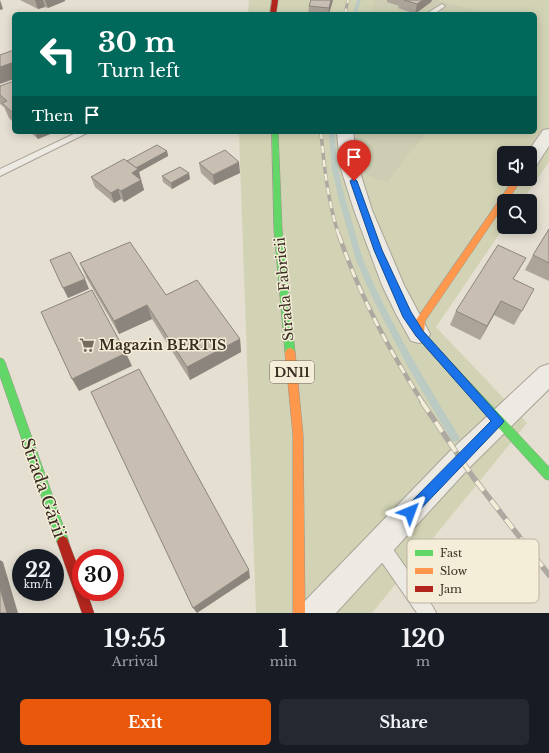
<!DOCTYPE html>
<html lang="en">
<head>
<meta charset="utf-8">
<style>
  :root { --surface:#171b24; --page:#242831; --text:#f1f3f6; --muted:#9ea1a6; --accent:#ea580c }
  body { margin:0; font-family:"Libre Baskerville",serif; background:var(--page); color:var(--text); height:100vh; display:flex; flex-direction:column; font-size:15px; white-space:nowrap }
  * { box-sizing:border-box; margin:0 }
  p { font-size:13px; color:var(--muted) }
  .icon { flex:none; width:22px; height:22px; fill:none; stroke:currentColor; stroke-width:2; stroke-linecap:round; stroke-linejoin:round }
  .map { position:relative; height:613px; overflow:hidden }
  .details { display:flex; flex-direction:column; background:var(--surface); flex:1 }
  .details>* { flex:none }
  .banner { position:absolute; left:12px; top:12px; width:525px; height:122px; border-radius:6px; box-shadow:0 2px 10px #0003; background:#00695c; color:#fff; overflow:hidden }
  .fabs { position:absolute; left:497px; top:146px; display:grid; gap:8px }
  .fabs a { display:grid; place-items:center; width:40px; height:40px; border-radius:6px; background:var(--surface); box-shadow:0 2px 10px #0003; font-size:20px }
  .speed { position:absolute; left:12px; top:549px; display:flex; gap:8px; font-size:20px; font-weight:700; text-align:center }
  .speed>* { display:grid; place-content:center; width:52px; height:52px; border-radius:50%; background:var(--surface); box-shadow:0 2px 10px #0003; line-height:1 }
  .speed small { font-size:10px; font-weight:400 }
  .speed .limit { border:6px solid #d22; background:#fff; color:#111 }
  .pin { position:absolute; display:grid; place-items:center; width:34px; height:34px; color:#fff; margin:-41px -17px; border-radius:50% 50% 50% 0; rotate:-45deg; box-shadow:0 0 4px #0007 }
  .pin .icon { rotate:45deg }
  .me { position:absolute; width:44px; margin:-22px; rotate:44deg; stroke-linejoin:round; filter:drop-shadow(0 0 3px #0008) }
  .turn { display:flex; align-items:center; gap:14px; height:84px; padding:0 20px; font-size:18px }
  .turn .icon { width:52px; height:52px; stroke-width:2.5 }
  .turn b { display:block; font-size:28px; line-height:34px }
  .then { display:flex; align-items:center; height:38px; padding:0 20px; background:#0003; gap:8px; font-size:15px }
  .eta { display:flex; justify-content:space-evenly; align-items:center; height:68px; text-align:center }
  .eta b { font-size:24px; font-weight:700; line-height:28px }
  .action { display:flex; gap:8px; margin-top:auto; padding:8px 20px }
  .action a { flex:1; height:46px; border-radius:6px; background:var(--accent); color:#fff; font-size:16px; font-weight:700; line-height:46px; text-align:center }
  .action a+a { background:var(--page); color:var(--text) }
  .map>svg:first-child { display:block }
  .green { fill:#d2d3b4; fill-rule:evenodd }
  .cemetery { fill:#cdcdb3 }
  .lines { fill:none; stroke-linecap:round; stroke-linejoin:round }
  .stream { fill:#bbcac2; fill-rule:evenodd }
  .lane-casing { stroke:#aaa499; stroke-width:2 }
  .street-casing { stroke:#aaa499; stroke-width:2 }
  .fast-casing { stroke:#99948a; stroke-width:1 }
  .slow-casing { stroke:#99948a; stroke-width:1 }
  .jam-casing { stroke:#99948a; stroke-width:1 }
  .lane { fill:#eceae2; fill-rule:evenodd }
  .street { fill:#eceae2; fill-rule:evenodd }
  .fast { fill:#63d668; fill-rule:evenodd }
  .slow { fill:#ff974d; fill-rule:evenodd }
  .jam { fill:#b3261e; fill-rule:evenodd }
  .rail-far3-casing { stroke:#ada9a1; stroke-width:3 }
  .rail-far2-casing { stroke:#ada9a1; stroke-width:3.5 }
  .rail-far1-casing { stroke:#ada9a1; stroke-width:4.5 }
  .rail-casing { stroke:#ada9a1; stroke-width:5.5 }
  .rail-far3 { stroke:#f4edd8; stroke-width:2; stroke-dasharray:5.5; stroke-linecap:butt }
  .rail-far2 { stroke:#f4edd8; stroke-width:2.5; stroke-dasharray:7; stroke-linecap:butt }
  .rail-far1 { stroke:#f4edd8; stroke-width:3; stroke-dasharray:9; stroke-linecap:butt }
  .rail { stroke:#f4edd8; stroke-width:4; stroke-dasharray:12; stroke-linecap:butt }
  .wall { fill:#aca399 }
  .shaded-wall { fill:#8c857d }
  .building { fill:#c8beb2; stroke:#8c857d }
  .route { fill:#1a73e8; stroke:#114b97 }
  .labels { text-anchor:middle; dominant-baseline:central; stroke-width:3; stroke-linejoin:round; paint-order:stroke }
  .shield { fill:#f4edd8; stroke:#716758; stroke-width:1 }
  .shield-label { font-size:13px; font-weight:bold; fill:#392d21 }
  .street-label { font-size:14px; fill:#392d21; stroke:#f4edd8 }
  .poi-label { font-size:14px; font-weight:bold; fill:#392d21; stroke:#f4edd8; text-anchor:start }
  .near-street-label { font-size:17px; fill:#392d21; stroke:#f4edd8 }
  .key { fill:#f4edd8; stroke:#bcb3a1; stroke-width:1 }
  .key-label { font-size:11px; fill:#392d21 }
</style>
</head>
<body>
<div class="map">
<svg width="549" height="613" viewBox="0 0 549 613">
  <rect width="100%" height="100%" fill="#e4dfd1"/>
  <!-- green -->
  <path class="green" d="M249 0H549V162L522 201H504V227L436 327 527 423 372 613H256L239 132H535V14H248ZM504 153H530V179H504Z"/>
  <!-- cemetery -->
  <g class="cemetery">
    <polygon points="375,0 436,0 489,14 371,14"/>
    <polygon points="354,132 428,132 412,150 387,182 375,179 356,169"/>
  </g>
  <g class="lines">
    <!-- stream -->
    <g class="stream">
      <polygon points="357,0 361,0 357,14 353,14"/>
      <path d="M329 132H335C335 162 342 190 351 218 355 232 359 248 364 262 390 323 424 379 458 435L460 438 458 441 455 442 452 441 408 367 374 301 356 260 339 200 332 170Z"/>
    </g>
    <!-- lane casing -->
    <g class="lane-casing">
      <g id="lane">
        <polygon points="442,4 445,6 444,7 434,14 426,14"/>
        <polygon points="78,132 89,132 0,176 0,169"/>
        <polygon points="380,537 386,539 433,607 436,613 417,613 374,551 372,545 374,539"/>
      </g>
    </g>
    <!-- street casing -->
    <g class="street-casing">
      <g id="street">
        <polygon points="549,129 549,146 536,166 530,167 530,153 527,153 543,130"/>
        <polygon points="337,132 353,132 358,166 372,210 404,285 430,334 427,341 419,343 411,341 396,314 382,285 354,210 340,166"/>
        <polygon points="549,364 549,389 469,468 336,613 299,613 304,602 451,450 540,367"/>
      </g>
    </g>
    <!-- fast casing -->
    <g class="fast-casing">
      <g id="fast">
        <polygon points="272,132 278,132 282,229 295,352 293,355 290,356 287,355 285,352 274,229"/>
        <polygon points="434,346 437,347 549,467 549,480 545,479 431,353 429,350 431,347"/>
        <polygon points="0,358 3,359 5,362 69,542 67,546 63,548 59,546 57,542 0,376"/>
      </g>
    </g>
    <!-- slow casing -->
    <g class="slow-casing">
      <g id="slow">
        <polygon points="514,179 522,179 507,201 504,201 504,205 425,321 424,333 439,350 437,353 434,354 431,353 414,334 416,320"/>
        <polygon points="290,348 293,349 295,352 303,435 305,613 293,613 293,435 285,352 287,349"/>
      </g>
    </g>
    <!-- jam casing -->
    <g class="jam-casing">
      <g id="jam">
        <polygon points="272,0 278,0 276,14 270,14"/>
        <polygon points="63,536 67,538 81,575 81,592 87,592 94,613 82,613 57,542 59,538"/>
      </g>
    </g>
    <!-- lane -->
    <use href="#lane" class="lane"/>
    <!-- street -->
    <use href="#street" class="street"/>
    <!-- fast -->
    <use href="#fast" class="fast"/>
    <!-- slow -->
    <use href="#slow" class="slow"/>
    <!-- jam -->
    <use href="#jam" class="jam"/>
    <!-- rail-far3 casing -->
    <g class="rail-far3-casing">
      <polyline id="rail-far3" points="345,14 348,0"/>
    </g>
    <!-- rail-far2 casing -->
    <g class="rail-far2-casing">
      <path id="rail-far2" d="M321 132C324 167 328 202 339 236"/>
    </g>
    <!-- rail-far1 casing -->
    <g class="rail-far1-casing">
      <path id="rail-far1" d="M339 235C359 295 389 350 423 403"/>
    </g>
    <!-- rail casing -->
    <g class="rail-casing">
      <polyline id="rail" points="422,402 473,477 549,575"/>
    </g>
    <!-- rail-far3 -->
    <use href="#rail-far3" class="rail-far3"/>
    <!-- rail-far2 -->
    <use href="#rail-far2" class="rail-far2"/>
    <!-- rail-far1 -->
    <use href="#rail-far1" class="rail-far1"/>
    <!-- rail -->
    <use href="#rail" class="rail"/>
  </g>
  <!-- wall -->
  <g class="wall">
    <polygon points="20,0 65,0 65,1 48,8 45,7 38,9"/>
    <polygon points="333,0 329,14 308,14 309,6"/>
    <polygon points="387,0 432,0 431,2 415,14 398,8 399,6 387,2"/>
    <polygon points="14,81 14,123 9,118 4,107 0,104 0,86"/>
    <polygon points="30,132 55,132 38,139"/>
    <polygon points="167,151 168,156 139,172 144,190 124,202 121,199 114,203 95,187 91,177 127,161"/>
    <polygon points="199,163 240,173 214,185 201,173"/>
    <polygon points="162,176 190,179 172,189 163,182"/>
    <polygon points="549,229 549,281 525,270 533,255"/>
    <polygon points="80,263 166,295 240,339 241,352 190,380 152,319 119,334 86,277"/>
    <polygon points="514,280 522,311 514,325 494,315 480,340 450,325 456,311"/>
  </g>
  <!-- shaded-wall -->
  <g class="shaded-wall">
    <polygon points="0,0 3,9 0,10"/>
    <polygon points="35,0 43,0 45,7 38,9"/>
    <polygon points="45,0 65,0 65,1 48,8"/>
    <polygon points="331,0 333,0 329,14 328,14 329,8"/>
    <polygon points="423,0 432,0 431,2 415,14 417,4"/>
    <polygon points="14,62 14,79 0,84 0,67"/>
    <polygon points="35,132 55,132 38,139"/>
    <polygon points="167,151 168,156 139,172 141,180 132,173 133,169"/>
    <polygon points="239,162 240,173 214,185 213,175"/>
    <polygon points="189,173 190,179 172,189 171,183"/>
    <polygon points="141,180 144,190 124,202 121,191"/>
    <polygon points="118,189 121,199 114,203 111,193"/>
    <polygon points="85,279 89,289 68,298 63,288"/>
    <polygon points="501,301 494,315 480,340 487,326"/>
    <polygon points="147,305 152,319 119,334 114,321"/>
    <polygon points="240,339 241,352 190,380 187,367"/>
    <polygon points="126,353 132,366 79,391 72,379"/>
    <polygon points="0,560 3,562 18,613 7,613 0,588"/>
    <polygon points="249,570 250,578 197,613 193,608"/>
  </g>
  <!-- building -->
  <g class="building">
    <polygon points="311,0 331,0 329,8 309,6"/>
    <polygon points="404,0 423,0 417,4"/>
    <polygon points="14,50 14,62 0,67 0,55"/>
    <polygon points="14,81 14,114 2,103 7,101 0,95 0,86"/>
    <polygon points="157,145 167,151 136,168 127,161"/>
    <polygon points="225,150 239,162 213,175 199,163"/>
    <polygon points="124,159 138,169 132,173 141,180 121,191 118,189 111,193 91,177"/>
    <polygon points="180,167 189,173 171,183 162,176"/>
    <polygon points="549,229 549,263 533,255"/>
    <polygon points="130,242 166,295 197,280 240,339 187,367 147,305 114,321 80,263"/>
    <polygon points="498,245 526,258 513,279 534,289 522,311 501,301 487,326 456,311"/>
    <polygon points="70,252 85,279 63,288 50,260"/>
    <polygon points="92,290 126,353 72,379 41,312"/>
    <polygon points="139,369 249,570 193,608 91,392"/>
    <polygon points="0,588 7,613 0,613"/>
  </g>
  <!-- route -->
  <polygon class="route" points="354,178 357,181 382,250 411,312 423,331 504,421 502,424 414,516 410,517 406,516 404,512 406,507 491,421 416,336 403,317 374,250 350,181"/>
  <!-- icons -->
  <defs>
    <g id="supermarket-bare" transform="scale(1.2)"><path d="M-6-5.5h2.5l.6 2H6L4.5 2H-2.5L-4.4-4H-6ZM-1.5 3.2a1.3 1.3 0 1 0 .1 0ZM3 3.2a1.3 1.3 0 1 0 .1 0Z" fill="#756b5f" stroke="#f4edd8" stroke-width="2.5" paint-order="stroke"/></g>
  </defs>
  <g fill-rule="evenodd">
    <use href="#supermarket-bare" x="87" y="345"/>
  </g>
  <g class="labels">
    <!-- shield labels -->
    <rect class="shield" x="270" y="361" width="44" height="22" rx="3"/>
    <g class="shield-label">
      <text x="292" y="372">DN11</text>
    </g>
    <!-- street labels -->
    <g class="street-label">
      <text transform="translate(284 289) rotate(-95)">Strada Fabricii</text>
    </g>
    <!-- poi labels -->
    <g class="poi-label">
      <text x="99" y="345">Magazin BERTIS</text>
    </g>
    <!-- near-street labels -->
    <g class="near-street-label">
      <text transform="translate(43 488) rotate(71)">Strada Gării</text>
    </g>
  </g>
  <!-- legend -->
  <rect x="407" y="539" width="132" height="64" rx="6" class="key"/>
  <rect x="415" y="550" width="18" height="6" fill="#63d668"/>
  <rect x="415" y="568" width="18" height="6" fill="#ff974d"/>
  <rect x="415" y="586" width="18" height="6" fill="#b3261e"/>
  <g class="key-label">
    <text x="440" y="557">Fast</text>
    <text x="440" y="575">Slow</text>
    <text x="440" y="593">Jam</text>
  </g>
</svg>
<div class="fabs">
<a><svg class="icon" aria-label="sound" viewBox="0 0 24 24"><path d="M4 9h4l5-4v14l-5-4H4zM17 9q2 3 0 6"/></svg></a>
<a><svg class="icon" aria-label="search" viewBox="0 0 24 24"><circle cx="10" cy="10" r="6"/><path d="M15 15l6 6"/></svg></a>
</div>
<div class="speed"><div>22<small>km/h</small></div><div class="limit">30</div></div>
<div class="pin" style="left:354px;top:181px;background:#d93025"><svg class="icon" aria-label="arrive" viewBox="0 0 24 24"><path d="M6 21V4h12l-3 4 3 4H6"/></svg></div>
<svg class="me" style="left:410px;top:512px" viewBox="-20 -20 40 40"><path d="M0-17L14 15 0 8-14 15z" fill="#1a73e8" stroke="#fff" stroke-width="4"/></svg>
<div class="banner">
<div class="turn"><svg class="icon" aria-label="left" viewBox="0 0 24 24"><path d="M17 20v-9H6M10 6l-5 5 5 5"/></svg><div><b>30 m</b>Turn left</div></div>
<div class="then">Then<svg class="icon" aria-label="arrive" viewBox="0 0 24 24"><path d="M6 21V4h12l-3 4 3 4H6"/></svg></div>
</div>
</div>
<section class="details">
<div class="eta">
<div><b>19:55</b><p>Arrival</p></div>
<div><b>1</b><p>min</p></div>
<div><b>120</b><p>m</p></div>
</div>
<div class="action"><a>Exit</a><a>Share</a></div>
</section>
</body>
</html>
